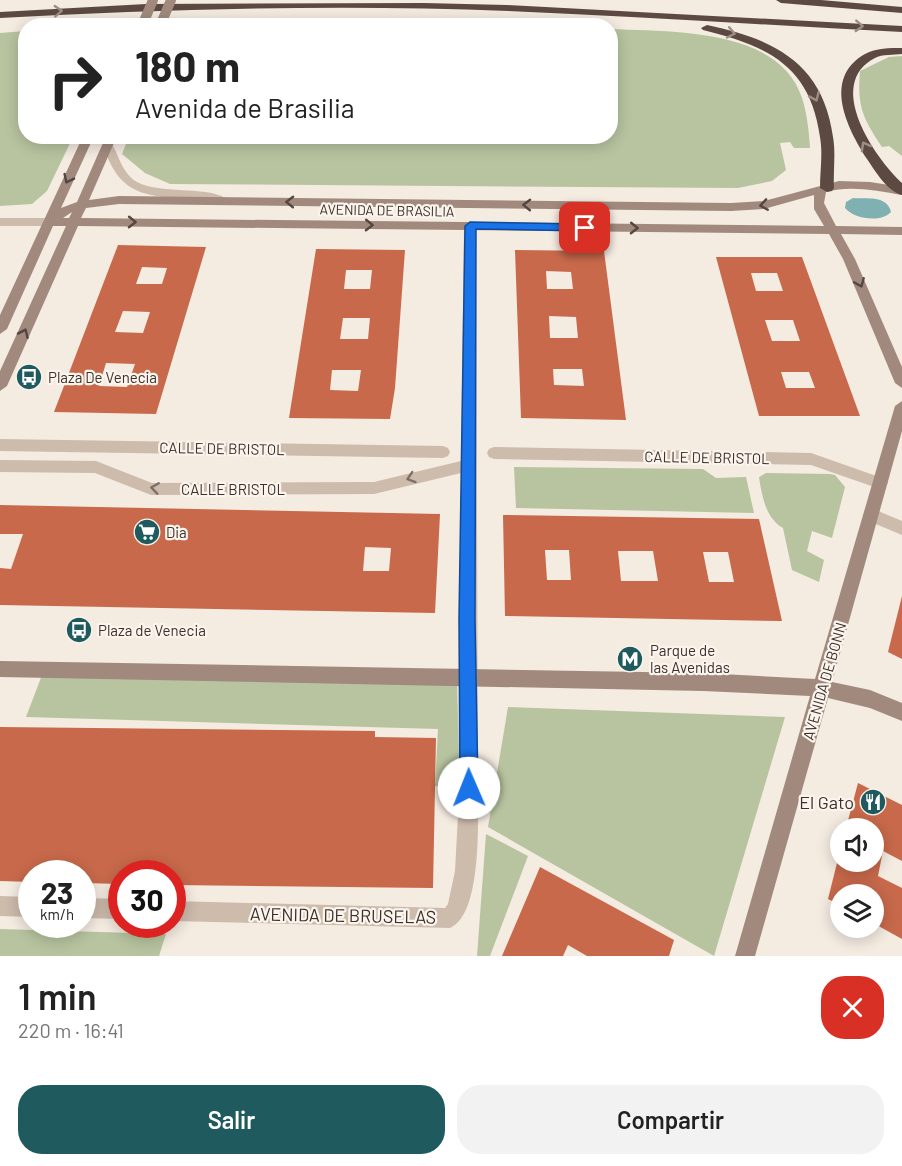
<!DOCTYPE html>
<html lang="es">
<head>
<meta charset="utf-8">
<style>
  :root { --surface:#fff; --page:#f2f2f2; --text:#222; --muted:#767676; --accent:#1f5a5e }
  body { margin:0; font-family:Barlow,sans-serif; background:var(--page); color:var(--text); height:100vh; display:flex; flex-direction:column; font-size:22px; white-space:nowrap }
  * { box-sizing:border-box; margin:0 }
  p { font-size:20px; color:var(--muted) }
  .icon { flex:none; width:33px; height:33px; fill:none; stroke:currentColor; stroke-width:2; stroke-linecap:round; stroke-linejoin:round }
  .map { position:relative; height:956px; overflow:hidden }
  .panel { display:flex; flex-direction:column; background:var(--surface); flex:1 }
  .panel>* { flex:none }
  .top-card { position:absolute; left:18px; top:18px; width:600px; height:126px; border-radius:24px; box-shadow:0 3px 15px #0003; background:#fff; color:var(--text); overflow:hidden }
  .buttons { position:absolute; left:830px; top:818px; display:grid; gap:12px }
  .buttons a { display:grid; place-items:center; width:54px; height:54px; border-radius:50%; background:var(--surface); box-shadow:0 3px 15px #0003; font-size:30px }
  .speed { position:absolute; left:18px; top:860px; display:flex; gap:12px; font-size:30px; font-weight:700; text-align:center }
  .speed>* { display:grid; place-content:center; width:78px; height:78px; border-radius:50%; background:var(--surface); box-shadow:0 3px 15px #0003; line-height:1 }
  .speed small { font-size:15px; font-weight:400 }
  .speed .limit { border:9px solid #d22; background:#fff; color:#111 }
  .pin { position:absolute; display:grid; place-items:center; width:51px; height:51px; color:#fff; margin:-26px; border-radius:12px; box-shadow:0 3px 9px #0006 }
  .me { position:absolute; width:66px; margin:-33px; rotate:359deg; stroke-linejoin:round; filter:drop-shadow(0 0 4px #0008) }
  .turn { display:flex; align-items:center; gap:21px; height:126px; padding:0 18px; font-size:27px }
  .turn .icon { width:78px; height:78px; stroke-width:2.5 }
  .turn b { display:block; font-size:42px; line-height:51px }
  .round { display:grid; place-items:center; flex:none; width:63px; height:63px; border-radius:24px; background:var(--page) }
  .summary { display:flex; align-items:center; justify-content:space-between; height:102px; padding:0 18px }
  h1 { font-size:36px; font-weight:600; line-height:45px }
  .button { display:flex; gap:12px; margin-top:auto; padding:12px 18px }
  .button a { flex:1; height:69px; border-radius:24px; background:var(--accent); color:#fff; font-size:24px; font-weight:600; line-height:69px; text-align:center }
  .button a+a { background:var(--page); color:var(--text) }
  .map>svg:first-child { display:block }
  .green { fill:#b8c4a0 }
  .water { fill:#7fb0b2 }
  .building { fill:#c8694b; fill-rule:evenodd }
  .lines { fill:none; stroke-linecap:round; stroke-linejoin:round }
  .street { fill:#cdbbac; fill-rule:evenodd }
  .secondary { fill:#a18a7d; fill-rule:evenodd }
  .highway { fill:#5c4a42; fill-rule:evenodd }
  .secondary-bridge { stroke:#a18a7d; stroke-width:10 }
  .oneway { stroke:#9c8e87 }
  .oneway2 { stroke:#544640 }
  .oneway3 { stroke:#7d6f65 }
  .route { fill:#1a73e8; stroke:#114b97; stroke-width:1.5 }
  .labels { text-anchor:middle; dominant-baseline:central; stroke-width:4.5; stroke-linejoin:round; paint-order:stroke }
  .far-street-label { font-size:14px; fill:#3b302b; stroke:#fbf5ee }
  .poi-label { font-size:15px; fill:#3b302b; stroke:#fbf5ee; text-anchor:start }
  .street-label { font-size:15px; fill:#3b302b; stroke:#fbf5ee }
  .near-poi-label { font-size:18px; fill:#3b302b; stroke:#fbf5ee; text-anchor:end }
  .near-street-label { font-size:18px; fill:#3b302b; stroke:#fbf5ee }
</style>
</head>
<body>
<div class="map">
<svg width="902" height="956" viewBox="0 0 902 956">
  <rect width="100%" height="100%" fill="#f4ebe1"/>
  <!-- green -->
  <g class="green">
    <polygon points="406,21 545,25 154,26 184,24"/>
    <path d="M611 29C670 32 779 27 802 98 807 113 809 132 810 148H794L790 142 780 143 786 170 772 181 738 188 170 184 145 173 122 154 129 136H610Z"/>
    <polygon points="25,31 26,136 73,137 47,191 32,204 0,206 0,33"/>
    <path d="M902 56V156L889 146 882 147C863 118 857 107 860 71L889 57Z"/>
    <polygon points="514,467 703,469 716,478 746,477 754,513 516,508"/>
    <path d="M766 473 830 474 835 475 845 487 832 538 812 531 807 551 824 560 819 582 792 570 783 528C766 519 762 496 759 477Z"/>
    <polygon points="42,675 457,683 460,788 435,786 438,729 26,717"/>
    <polygon points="508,707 785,717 714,956 488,827"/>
    <polygon points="486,834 528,856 490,956 477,956"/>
    <polygon points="0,929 166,934 159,956 0,956"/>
  </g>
  <!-- water -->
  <path class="water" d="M853 198C867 199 887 195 891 212 881 223 854 219 845 208L846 202Z"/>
  <!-- building -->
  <g class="building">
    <path d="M118 245 206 247 156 414 54 412ZM142 267 167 268 162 284H136ZM123 311 150 312 143 333 115 332ZM106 363 135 364 127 387 99 386Z"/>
    <path d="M316 249 405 250 395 388 390 419 289 418ZM346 270H372L370 289H344ZM343 318H370L368 339H340ZM332 370H361L358 391 330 390Z"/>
    <path d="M515 250 604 251 626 420 521 418ZM546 271 571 272 573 289H547ZM549 316 576 317 578 338H550ZM553 369H582L584 386 554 385Z"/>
    <path d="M716 257H802L860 416H759ZM751 273H777L783 291H756ZM765 320H793L800 341H772ZM781 372H809L815 388H786Z"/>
    <path d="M0 505 440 514 435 613 0 605V568L11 569 23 534H0ZM365 547 391 548 389 571H363Z"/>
    <path d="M503 515 759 519 782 621 505 616ZM545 550H569L571 580H547ZM618 551H653L658 581H621ZM703 552H728L734 582H709Z"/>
    <polygon points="902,596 902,659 888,652"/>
    <polygon points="0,727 375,731 375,737 436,738 433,888 172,885 172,873 122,873 122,884 82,883 82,873 32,873 32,882 0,881"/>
    <polygon points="858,783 902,805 902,861 883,851 878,876 902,888 902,939 873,923 873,894 840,894 840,905 828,899 839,855 840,861 873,861 873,828 846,828"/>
    <polygon points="540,867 674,940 669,956 587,956 568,945 563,956 502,956"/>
  </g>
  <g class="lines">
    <!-- street -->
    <g class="street">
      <path d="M108 141C117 144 119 172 137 182 161 195 214 185 229 201L223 205C169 189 123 214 103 144Z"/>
      <polygon points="0,218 49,218 55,222 49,226 0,226"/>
      <path d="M470 222 476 226 478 797C478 827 481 915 450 928L172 921V901L445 908 448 904 455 871 459 797 461 473 374 494 151 495 95 473 0 472V460L96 461 152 483 374 482 461 461 464 226Z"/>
      <polygon points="0,439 443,446 448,448 450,452 448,456 443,458 0,451"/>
      <polygon points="494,447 811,453 885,479 888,483 885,487 880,489 811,465 494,459 489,457 487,453 489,449"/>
      <polygon points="871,508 902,521 902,535 866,520 863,515 866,510"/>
      <polygon points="0,896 32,897 32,917 0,916"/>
      <polygon points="82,898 122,899 122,919 82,918"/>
    </g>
    <!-- secondary -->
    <g class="secondary">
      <path d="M83 136H94L61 208 77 202 106 136H117L89 200 119 196 731 203 764 201 839 181 870 182 902 187V195C877 191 851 185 826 192L824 203 836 226 902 227V235L841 234 855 259 902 367V388L895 383 843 259 829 234 78 226 7 386 0 391V371L66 226H53L7 329 0 334V315ZM814 195V209L824 226 81 218 86 208 119 204 731 211 764 209ZM72 212 69 218H63Z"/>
      <polygon points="902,401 902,431 832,682 870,690 902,703 902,721 870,708 828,698 755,956 735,956 810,696 703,691 0,677 0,661 703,673 815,679 895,406"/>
    </g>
    <!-- highway -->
    <g class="highway">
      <polygon points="776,0 821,0 902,7 902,13 781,3"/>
      <path d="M424 3 507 5 902 26V32C771 25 639 17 508 11 339 4 169 9 0 18V12L146 4Z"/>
      <path d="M707 25C774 39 823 63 833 137 836 154 833 171 834 188L832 191 827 192 820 188C820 171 823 154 820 137 810 65 767 46 703 30L701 28Z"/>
      <path d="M902 48V54C894 55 882 54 875 58 824 84 875 158 902 183V195C888 192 875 171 867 159 847 128 822 78 865 54 876 48 890 48 902 48Z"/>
    </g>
    <!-- secondary-bridge -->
    <g class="secondary-bridge">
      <polyline points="142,26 153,0"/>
      <polyline points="160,26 171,0"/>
    </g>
  </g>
  <!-- one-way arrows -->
  <defs><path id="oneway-chevron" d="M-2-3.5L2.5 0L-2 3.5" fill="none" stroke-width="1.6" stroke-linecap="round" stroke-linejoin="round" transform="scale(1.5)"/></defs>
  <g class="oneway">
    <use href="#oneway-chevron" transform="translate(58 11) rotate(-3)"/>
    <use href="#oneway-chevron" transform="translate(859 26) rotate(3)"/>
    <use href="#oneway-chevron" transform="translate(731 33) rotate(12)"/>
    <use href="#oneway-chevron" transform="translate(815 97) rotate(66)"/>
    <use href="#oneway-chevron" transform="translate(865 146) rotate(-119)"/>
  </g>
  <g class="oneway2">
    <use href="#oneway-chevron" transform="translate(68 179) rotate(116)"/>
    <use href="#oneway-chevron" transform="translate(290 202) rotate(-179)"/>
    <use href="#oneway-chevron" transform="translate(527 205) rotate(-179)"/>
    <use href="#oneway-chevron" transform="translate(764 205) rotate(171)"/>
    <use href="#oneway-chevron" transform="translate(132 222) rotate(1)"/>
    <use href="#oneway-chevron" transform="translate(369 225) rotate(1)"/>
    <use href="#oneway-chevron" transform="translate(634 228) rotate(1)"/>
    <use href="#oneway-chevron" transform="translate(860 283) rotate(67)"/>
    <use href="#oneway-chevron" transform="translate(24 333) rotate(-66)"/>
  </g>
  <g class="oneway3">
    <use href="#oneway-chevron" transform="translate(411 478) rotate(162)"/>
    <use href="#oneway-chevron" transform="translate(155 488) rotate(-172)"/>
  </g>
  <!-- route -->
  <polygon class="route" points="470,222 585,224 591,228 585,231 476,229 475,619 478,788 475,794 469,796 463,794 460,788 459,619 465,226"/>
  <!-- icons -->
  <defs>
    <g id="bus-disc" transform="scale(1.35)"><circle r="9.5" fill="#1f5a5e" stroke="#fbf5ee"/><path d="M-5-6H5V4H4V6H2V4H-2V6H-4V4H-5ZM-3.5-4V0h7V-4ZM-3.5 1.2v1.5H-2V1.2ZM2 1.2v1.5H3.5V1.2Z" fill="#fff"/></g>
    <g id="supermarket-disc" transform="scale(1.35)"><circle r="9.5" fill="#1f5a5e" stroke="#fbf5ee"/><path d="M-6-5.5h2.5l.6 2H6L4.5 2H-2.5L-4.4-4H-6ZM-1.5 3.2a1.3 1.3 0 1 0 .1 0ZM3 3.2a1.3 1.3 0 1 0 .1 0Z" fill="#fff"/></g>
    <g id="metro-disc" transform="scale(1.35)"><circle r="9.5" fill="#1f5a5e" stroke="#fbf5ee"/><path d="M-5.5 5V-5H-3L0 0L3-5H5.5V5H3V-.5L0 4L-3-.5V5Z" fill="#fff"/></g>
    <g id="restaurant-disc" transform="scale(1.35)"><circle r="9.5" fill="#1f5a5e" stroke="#fbf5ee"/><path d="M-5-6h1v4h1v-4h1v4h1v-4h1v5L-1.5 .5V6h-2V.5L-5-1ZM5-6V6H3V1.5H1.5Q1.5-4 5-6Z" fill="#fff"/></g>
  </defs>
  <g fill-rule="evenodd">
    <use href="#bus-disc" x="29" y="377"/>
    <use href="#supermarket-disc" x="147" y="532"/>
    <use href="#bus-disc" x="79" y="630"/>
    <use href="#metro-disc" x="630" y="659"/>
    <use href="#restaurant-disc" x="873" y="802"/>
  </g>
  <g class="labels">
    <!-- far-street labels -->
    <g class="far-street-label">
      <text transform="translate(387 210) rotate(1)">AVENIDA DE BRASILIA</text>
    </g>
    <!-- poi labels -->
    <g class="poi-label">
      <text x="48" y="377">Plaza De Venecia</text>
      <text x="166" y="532">Dia</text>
      <text x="98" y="630">Plaza de Venecia</text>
      <text x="650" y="650">Parque de<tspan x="650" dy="17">las Avenidas</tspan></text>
    </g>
    <!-- street labels -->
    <g class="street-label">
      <text transform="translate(222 448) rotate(1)">CALLE DE BRISTOL</text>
      <text transform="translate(707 457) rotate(1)">CALLE DE BRISTOL</text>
      <text x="233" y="489">CALLE BRISTOL</text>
      <text transform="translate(824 681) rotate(-74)">AVENIDA DE BONN</text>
    </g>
    <!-- near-poi labels -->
    <g class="near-poi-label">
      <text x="854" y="802">El Gato</text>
    </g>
    <!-- near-street labels -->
    <g class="near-street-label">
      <text transform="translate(343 915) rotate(1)">AVENIDA DE BRUSELAS</text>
    </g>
  </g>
</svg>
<div class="buttons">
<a><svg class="icon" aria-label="sound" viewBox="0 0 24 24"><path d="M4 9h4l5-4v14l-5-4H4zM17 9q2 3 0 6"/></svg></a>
<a><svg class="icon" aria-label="layers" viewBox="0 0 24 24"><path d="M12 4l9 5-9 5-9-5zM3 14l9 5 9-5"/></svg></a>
</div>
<div class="speed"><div>23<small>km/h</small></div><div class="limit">30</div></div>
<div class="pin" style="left:585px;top:228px;background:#d93025"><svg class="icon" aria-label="arrive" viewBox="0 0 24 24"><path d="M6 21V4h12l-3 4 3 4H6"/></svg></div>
<svg class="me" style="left:469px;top:788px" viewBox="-20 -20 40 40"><circle r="19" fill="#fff"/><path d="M0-13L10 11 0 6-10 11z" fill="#1a73e8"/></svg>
<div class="top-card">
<div class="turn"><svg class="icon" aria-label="right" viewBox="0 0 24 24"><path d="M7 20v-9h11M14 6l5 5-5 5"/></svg><div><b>180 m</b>Avenida de Brasilia</div></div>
</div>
</div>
<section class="panel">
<div class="summary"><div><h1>1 min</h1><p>220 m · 16:41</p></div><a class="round" style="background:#d93025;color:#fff"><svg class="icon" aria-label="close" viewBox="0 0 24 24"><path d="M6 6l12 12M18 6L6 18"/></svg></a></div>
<div class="button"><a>Salir</a><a>Compartir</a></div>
</section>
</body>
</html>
